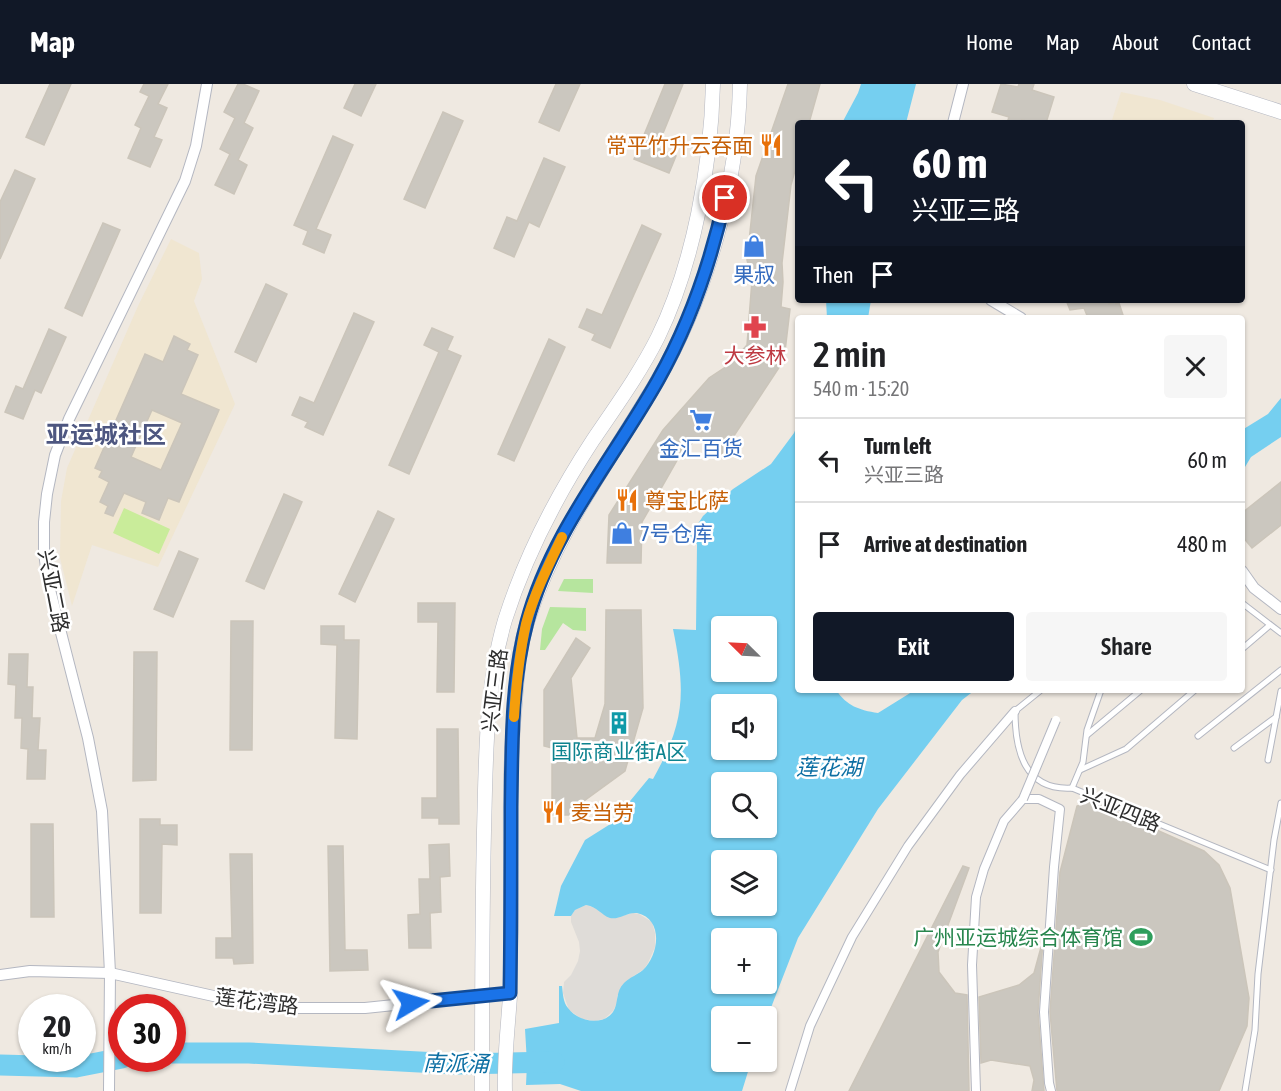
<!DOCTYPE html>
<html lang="en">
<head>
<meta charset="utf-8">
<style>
  :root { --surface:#fff; --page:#f6f6f6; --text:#202124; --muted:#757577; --line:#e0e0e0; --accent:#111827 }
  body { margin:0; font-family:"Asap Condensed","Noto Sans SC",sans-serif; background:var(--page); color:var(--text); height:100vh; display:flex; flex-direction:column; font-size:22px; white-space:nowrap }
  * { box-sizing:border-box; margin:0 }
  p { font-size:20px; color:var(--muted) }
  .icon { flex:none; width:33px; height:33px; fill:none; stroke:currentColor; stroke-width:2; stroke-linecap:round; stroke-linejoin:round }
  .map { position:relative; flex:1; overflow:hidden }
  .drawer { position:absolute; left:795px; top:231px; width:450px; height:378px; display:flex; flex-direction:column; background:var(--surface); border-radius:6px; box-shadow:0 2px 4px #0004 }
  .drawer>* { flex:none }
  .top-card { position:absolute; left:795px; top:36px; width:450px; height:183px; border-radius:6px; box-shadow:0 2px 4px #0004; background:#111827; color:#fff; overflow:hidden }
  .needle { width:39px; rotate:294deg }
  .buttons { position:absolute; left:711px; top:532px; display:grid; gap:12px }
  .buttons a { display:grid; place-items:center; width:66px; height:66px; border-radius:6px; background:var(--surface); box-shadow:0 2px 4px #0004; font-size:30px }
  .speed { position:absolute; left:18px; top:910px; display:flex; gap:12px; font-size:30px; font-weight:700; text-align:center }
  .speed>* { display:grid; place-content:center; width:78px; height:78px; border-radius:50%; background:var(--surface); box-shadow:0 2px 4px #0004; line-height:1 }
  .speed small { font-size:15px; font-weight:400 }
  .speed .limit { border:9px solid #d22; background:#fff; color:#111 }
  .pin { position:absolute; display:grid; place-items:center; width:51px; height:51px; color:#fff; margin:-26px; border:3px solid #fff; border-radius:50%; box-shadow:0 2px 6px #0007 }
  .me { position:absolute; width:66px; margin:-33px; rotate:83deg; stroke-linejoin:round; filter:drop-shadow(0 0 4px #0008) }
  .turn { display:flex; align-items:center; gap:21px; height:126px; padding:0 18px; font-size:27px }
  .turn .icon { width:78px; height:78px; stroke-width:2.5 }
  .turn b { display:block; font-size:42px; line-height:51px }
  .then { display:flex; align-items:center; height:57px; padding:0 18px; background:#0003; gap:12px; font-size:22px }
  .round { display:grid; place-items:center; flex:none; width:63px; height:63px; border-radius:6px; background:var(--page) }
  .headline { display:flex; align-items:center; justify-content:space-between; height:102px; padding:0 18px }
  h1 { font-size:36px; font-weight:600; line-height:45px }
  .primary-button { display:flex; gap:12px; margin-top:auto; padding:12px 18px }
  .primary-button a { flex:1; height:69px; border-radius:6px; background:var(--accent); color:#fff; font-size:24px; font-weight:600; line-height:69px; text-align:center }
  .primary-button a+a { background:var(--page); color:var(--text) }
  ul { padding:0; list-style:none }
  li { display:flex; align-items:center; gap:18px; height:84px; padding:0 18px; border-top:2px solid var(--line) }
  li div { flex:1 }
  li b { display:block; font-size:22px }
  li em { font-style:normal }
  header { display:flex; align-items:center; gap:36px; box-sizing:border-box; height:84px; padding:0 30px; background:var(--accent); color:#fff }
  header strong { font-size:28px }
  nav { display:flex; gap:33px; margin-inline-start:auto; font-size:21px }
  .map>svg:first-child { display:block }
  .education { fill:#f0e6d1 }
  .green { fill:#b6e59e }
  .pitch { fill:#c9ec9a }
  .plaza { fill:#dfdcd8 }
  .water { fill:#75cff0; fill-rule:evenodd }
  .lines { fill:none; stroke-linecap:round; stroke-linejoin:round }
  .river { stroke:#75cff0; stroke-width:21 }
  .building { fill:#cbc7bf; stroke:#cbc5ba; stroke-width:1.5; fill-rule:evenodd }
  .service-casing { stroke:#b4b7c1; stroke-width:7 }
  .pedestrian-casing { stroke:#b4b7c1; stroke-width:10 }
  .minor-casing { stroke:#b4b7c1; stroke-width:12 }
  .tertiary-casing { stroke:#b4b7c1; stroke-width:15 }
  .service { stroke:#fff; stroke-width:5 }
  .pedestrian { stroke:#fff; stroke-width:8 }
  .minor { stroke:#fff; stroke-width:10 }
  .tertiary { stroke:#fff; stroke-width:14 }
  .pedestrian-bridge-casing { stroke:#b4b7c1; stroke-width:10; stroke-linecap:butt }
  .pedestrian-bridge { stroke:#fff; stroke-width:8 }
  .route-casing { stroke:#114b97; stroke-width:15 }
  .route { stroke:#1a73e8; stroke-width:10 }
  .slow { stroke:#f59e0b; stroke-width:10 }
  .labels { text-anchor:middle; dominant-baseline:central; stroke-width:5; stroke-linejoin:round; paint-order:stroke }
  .food-label { font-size:21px; fill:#c56008; stroke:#fff; text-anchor:start }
  .shop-label { font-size:21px; fill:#366cbe; stroke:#fff }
  .health-label { font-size:21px; fill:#be3a42; stroke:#fff }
  .street-label { font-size:21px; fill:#2e2e2e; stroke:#fff }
  .culture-label { font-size:21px; fill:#0d838f; stroke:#fff }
  .leisure-label { font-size:21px; fill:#27864d; stroke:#fff; text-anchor:end }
  .water-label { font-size:22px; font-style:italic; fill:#0d6fa3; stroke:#fff }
  .quarter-label { font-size:24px; font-weight:bold; fill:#4d5680; stroke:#fff }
</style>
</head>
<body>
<header>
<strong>Map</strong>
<nav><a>Home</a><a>Map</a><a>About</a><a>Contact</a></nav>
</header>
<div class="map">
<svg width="1281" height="1007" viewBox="0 0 1281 1007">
  <rect width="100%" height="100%" fill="#efe9e1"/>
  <!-- education -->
  <g class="education">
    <polygon points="1121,8 1160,16 1214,34 1212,39 1111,39"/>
    <polygon points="171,155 199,169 202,195 194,217 235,320 158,483 92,461 72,522 60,474 61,417 67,384 138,222"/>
  </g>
  <!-- green -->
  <g class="green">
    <polygon points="564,495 593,495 593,509 558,507"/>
    <polygon points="550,523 586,524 586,547 573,546 563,539 545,566 540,566 542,545"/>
  </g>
  <!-- pitch -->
  <polygon class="pitch" points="124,424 170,445 159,470 113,449"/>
  <!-- plaza -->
  <polygon class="plaza" points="586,821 599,825 609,833 614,834 633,829 639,830 652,838 655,849 655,863 648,879 644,885 629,895 617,912 617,919 613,927 604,935 595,937 582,935 569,926 563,909 564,898 571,891 578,877 580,867 579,858 571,838 571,832 575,826"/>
  <!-- water -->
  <g class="water">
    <polygon points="861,0 916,0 906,39 842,39 858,9"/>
    <polygon points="826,216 871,216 868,234 827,234"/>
    <polygon points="1281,314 1281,353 1251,373 1242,388 1242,346 1268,330"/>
    <path d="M798 339V606H836C847 622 859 626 878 629L915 606H975L962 616 878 725 798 854 767 934 722 933V978H751L742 1007H581L560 1000 526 1001 527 979 525 945 559 939V902H562C563 910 563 918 568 924 577 937 602 943 613 928 619 919 615 908 624 899 630 893 637 891 643 886 659 871 664 835 637 829 627 828 619 836 610 834 601 831 598 823 586 821L575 826 571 832H554L561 802 585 756 612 739 649 694 653 695C685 638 686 609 673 545L696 546 697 460H685L703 432 733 405 771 380 794 349ZM722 543H766V588H722ZM722 621H766V666H722ZM722 699H766V744H722ZM722 777H766V822H722ZM722 855H766V900H722Z"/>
  </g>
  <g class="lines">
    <!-- river -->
    <g class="river">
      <polyline points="172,969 249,969 457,980 554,978"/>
      <polyline points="0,981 76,983 122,974"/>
    </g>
  </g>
  <!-- building -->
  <g class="building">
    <polygon points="50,0 71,0 44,61 26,53"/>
    <polygon points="144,0 168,0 158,20 167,24 154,53 162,56 150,83 128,74 141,44 135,41 149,12 140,8"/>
    <polygon points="238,0 243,0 259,7 244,39 253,44 238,76 247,81 234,110 215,101 230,70 220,65 235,34 224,28"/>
    <polygon points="355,0 376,0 361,32 344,24"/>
    <polygon points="556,0 580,0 559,47 539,38"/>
    <polygon points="665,0 683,0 657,64 676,72 669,89 634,75"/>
    <polygon points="788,0 820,0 809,39 798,39 798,76 791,101 782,179 783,198 781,223 790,225 784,276 720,373 697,354 679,373 642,438 641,479 607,479 609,431 663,346 709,294 730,280 747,261 752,196 747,176 756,92"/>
    <polygon points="1001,0 1018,3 1019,0 1034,0 1032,6 1054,13 1046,39 1033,39 1022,36 1021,39 1007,39 1009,33 992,28"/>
    <polygon points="443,28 463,37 425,124 404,115"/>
    <polygon points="333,52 353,61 316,145 331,151 324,169 303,160 308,147 294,141"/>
    <polygon points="544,74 565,83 539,143 529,138 514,173 494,164 507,133 517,137"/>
    <polygon points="15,86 35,95 0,175 0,118"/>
    <polygon points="103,139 120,146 82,232 65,224"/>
    <polygon points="642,141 661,150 610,264 592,256 595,250 579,243 587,225 602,231"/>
    <polygon points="266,200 287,210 256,278 235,268"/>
    <polygon points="1066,216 1108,216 1109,220 1115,218 1116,220 1119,219 1123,231 1115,234 1088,234 1084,224 1070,226"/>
    <polygon points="354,229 374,238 323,351 305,343 308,338 292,331 300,313 314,319"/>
    <polygon points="432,244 453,253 447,266 461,272 409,390 389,381 439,268 424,261"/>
    <polygon points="49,245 66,253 41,309 35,306 23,335 5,328 16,302 23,305"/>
    <path d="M174 252 190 260 187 266 198 271 181 310 219 326 179 418 168 414 159 436 142 429 146 418 124 409 113 432 105 429 108 422 100 418 109 398 99 393 102 387 95 384 145 270 163 278ZM152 326 182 339 161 386 131 373Z"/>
    <polygon points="549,255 565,263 514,377 498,370"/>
    <polygon points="1281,398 1281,441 1252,464 1242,452 1242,429"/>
    <polygon points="284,410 302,418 264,505 246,497"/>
    <polygon points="378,427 394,435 355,518 339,510"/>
    <polygon points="179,467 198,475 173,533 154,525"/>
    <polygon points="418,519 455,519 454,608 437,608 438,538 418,538"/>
    <polygon points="606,526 641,526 643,624 625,687 584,717 584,731 552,731 552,664 544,662 544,606 576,554 590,564 571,594 577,654 595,654 605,620"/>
    <polygon points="231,537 253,537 252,666 230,666"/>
    <polygon points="321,542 344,542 344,556 359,556 357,655 335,654 337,561 321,560"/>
    <polygon points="134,568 157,568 156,696 133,697"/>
    <polygon points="9,570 28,570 27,603 33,603 32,634 40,634 38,666 46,666 45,695 27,695 28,665 21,664 22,634 15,634 16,601 8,600"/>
    <polygon points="437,645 458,645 459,740 439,740 439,734 422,734 422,714 437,714"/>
    <polygon points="1091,717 1204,767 1219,781 1230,804 1249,914 1247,942 1219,1007 1057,1007 1050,928 1060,788 1077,722"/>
    <polygon points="140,735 160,735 160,741 177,741 177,761 162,760 161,829 140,829"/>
    <polygon points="31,740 53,740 54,833 31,833"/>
    <polygon points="449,760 450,792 440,793 441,828 430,829 431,864 409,864 408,831 420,830 419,795 430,795 429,761"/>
    <polygon points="328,762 343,762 345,866 367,866 368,886 330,887"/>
    <polygon points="230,770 252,770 253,879 234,880 233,874 216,874 216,854 232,854"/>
    <polygon points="963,782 969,784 938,868 939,888 955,909 967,911 969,1007 849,1007"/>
    <polygon points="1043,856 1038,928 1044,1007 1032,1007 1034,996 1030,982 991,976 981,979 979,913 1019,901 1034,889"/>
  </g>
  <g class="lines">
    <!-- service casing -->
    <g class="service-casing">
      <g id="service">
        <polyline points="1242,519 1281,549"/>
        <polyline points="1242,565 1270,541"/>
        <path d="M1041 606 1015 627C1015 666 1024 707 1072 704L1271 786"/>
        <polyline points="1087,651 1141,606"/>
        <polyline points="1198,652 1281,586"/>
        <polyline points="1234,664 1276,633"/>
        <polyline points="1268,676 1281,607"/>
        <polyline points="1080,686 1126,665 1195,606"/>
        <polyline points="1072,704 1083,678 1087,646 1101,606"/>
        <polyline points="1245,1007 1255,946 1258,890 1274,756 1281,719"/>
      </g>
    </g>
    <!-- pedestrian casing -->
    <g class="pedestrian-casing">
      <g id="pedestrian">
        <polyline points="790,1007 810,942 852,853 908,762 960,691 1015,627"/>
        <polyline points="976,1007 972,881 976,813 984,785 1004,737 1023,715 1039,715 1060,725 1054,783 1044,928 1049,999 1051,1007"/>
      </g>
    </g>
    <!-- minor casing -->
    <g class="minor-casing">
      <g id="minor">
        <polyline points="953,39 963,0"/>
        <polyline points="991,216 1021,234"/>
        <polyline points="1242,487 1254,504 1281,525"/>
        <polyline points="0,891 30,887 110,889 227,915 297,924 365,924 510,909"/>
        <polyline points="109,1007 110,889 102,727 88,654 48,498 44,469 44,438 47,410 55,371 69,335 185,97 196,62 207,0"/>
      </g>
    </g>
    <!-- tertiary casing -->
    <g class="tertiary-casing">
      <g id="tertiary">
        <polyline points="1194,0 1281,28"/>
        <path d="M482 1007C482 920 482 834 484 747 486 677 485 604 505 536 525 473 557 411 593 356 616 322 640 289 658 253 694 179 711 81 713 0"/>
        <path d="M505 1007C504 975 508 943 510 912 511 890 510 869 511 848 511 772 508 695 515 620 517 592 519 563 528 536 555 449 610 377 656 299 707 212 738 100 740 0"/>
      </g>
    </g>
    <!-- service -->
    <use href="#service" class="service"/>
    <!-- pedestrian -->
    <use href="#pedestrian" class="pedestrian"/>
    <!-- minor -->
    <use href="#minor" class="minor"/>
    <!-- tertiary -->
    <use href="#tertiary" class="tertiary"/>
    <!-- pedestrian-bridge casing -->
    <g class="pedestrian-bridge-casing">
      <polyline id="pedestrian-bridge" points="1023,715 1056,636"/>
    </g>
    <!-- pedestrian-bridge -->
    <use href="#pedestrian-bridge" class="pedestrian-bridge"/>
  </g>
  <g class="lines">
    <!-- route casing -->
    <g class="route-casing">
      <path id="route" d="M411 919 510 909C511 847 511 785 511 723 512 662 511 598 527 538 551 448 613 376 658 296 690 239 711 178 725 114"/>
    </g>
    <!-- route -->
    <use href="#route" class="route"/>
    <!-- slow -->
    <path class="slow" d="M514 633C516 602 519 571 526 540 534 510 549 480 562 453"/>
  </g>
  <!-- icons -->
  <defs>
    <g id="restaurant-bare" transform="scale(1.8)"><path d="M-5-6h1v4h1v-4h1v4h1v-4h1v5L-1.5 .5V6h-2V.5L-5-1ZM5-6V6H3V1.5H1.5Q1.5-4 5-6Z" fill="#e8710a" stroke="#fff" stroke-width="2.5" paint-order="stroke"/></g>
    <g id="shop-bare" transform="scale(1.8)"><path d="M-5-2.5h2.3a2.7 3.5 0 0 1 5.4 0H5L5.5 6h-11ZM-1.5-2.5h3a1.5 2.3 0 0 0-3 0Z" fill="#3f7fe0" stroke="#fff" stroke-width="2.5" paint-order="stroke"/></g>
    <g id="pharmacy-bare" transform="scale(1.8)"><path d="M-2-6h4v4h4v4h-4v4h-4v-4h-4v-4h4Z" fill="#e0444e" stroke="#fff" stroke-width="2.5" paint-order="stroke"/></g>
    <g id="supermarket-bare" transform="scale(1.8)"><path d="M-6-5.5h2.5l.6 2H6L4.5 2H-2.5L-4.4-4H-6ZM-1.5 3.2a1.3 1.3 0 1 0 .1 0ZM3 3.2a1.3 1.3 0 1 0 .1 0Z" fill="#3f7fe0" stroke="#fff" stroke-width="2.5" paint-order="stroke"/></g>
    <g id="building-bare" transform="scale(1.8)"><path d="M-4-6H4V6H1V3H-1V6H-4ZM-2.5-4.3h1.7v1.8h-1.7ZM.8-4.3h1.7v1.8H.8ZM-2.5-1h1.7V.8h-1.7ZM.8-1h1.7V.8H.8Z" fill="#0f9aa8" stroke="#fff" stroke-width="2.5" paint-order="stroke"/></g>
    <g id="stadium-bare" transform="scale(1.8)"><path d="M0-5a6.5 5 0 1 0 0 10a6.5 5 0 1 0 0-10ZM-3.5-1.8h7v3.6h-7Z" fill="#2e9e5b" stroke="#fff" stroke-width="2.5" paint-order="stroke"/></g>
  </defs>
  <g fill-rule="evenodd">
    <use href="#restaurant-bare" x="771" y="61"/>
    <use href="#shop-bare" x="754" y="162"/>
    <use href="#pharmacy-bare" x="755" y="243"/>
    <use href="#supermarket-bare" x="701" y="336"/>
    <use href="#restaurant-bare" x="627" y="416"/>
    <use href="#shop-bare" x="622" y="449"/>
    <use href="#building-bare" x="619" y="639"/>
    <use href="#restaurant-bare" x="553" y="728"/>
    <use href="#stadium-bare" x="1141" y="853"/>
  </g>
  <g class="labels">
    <!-- food labels -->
    <g class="food-label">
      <text x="753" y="61" text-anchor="end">常平竹升云吞面</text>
      <text x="645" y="416">尊宝比萨</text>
      <text x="571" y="728">麦当劳</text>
    </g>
    <!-- shop labels -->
    <g class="shop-label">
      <text x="754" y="190">果叔</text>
      <text x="701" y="364">金汇百货</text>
      <text x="640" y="449" text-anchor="start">7号仓库</text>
    </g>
    <!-- health labels -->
    <g class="health-label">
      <text x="755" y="271">大参林</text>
    </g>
    <!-- street labels -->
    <g class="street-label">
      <text transform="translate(54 507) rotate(79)">兴亚二路</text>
      <text transform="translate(494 606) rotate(-83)">兴亚三路</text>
      <text transform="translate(1121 725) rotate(22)">兴亚四路</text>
      <text transform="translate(257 917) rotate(7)">莲花湾路</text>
    </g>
    <!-- culture labels -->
    <g class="culture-label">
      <text x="619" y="667">国际商业街A区</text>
    </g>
    <!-- leisure labels -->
    <g class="leisure-label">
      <text x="1123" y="853">广州亚运城综合体育馆</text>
    </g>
    <!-- water labels -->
    <g class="water-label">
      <text x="829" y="683">莲花湖</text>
      <text transform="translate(456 979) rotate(1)">南派涌</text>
    </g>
    <!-- quarter labels -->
    <g class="quarter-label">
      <text x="106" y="350">亚运城社区</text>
    </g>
  </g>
</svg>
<div class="buttons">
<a><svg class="needle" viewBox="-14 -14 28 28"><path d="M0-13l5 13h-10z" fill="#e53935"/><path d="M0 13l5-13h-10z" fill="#757577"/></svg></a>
<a><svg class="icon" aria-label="sound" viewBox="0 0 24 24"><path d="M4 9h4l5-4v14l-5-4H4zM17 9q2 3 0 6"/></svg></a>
<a><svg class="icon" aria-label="search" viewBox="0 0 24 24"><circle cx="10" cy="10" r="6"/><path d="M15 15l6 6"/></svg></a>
<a><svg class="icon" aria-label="layers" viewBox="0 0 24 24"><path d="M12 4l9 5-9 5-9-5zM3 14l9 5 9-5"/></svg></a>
<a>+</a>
<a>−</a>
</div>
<div class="speed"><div>20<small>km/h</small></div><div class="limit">30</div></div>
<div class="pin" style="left:725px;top:114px;background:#d93025"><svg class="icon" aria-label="arrive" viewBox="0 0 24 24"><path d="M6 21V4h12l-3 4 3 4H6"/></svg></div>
<svg class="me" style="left:411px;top:919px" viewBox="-20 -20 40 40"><path d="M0-17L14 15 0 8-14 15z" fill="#1a73e8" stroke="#fff" stroke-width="4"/></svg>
<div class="top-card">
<div class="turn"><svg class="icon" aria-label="left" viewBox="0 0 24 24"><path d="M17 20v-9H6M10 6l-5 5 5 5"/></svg><div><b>60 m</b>兴亚三路</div></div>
<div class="then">Then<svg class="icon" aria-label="arrive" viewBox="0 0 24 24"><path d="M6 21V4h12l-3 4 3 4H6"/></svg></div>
</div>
<section class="drawer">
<div class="headline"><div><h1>2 min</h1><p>540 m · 15:20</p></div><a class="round"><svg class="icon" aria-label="close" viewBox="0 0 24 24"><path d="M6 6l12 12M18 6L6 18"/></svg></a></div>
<ul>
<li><svg class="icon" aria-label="left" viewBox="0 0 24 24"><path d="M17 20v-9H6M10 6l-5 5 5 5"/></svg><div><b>Turn left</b><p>兴亚三路</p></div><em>60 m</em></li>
<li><svg class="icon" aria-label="arrive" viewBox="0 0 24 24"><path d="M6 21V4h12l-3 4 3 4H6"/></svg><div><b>Arrive at destination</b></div><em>480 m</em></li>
</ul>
<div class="primary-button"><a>Exit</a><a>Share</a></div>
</section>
</div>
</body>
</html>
